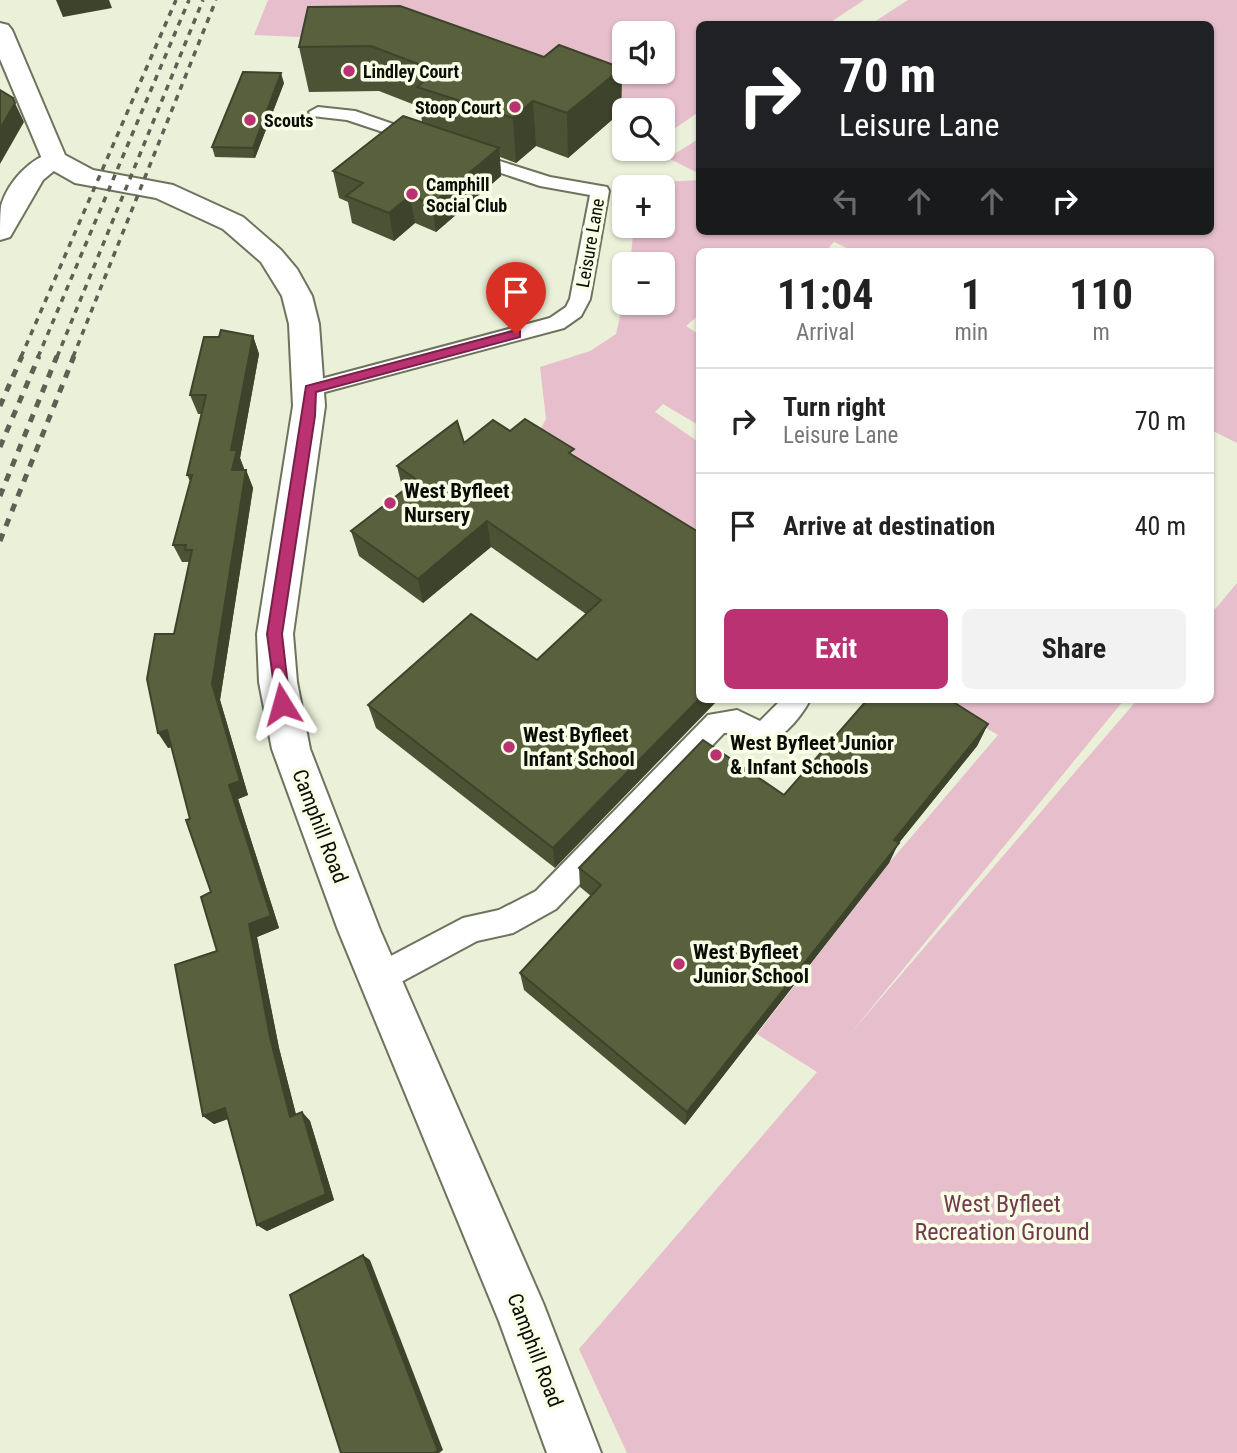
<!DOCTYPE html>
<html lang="en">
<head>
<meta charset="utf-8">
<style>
  :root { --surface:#fff; --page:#f2f2f2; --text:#222; --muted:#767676; --line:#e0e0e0; --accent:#ba3272 }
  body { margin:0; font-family:"Roboto Condensed",sans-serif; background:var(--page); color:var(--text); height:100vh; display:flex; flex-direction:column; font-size:26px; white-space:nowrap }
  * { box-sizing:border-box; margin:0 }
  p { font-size:23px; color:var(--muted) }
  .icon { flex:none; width:38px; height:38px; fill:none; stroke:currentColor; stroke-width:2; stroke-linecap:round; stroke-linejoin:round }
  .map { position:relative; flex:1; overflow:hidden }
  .drawer { position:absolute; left:696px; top:248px; width:518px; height:455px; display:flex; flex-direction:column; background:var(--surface); border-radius:10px; box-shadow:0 2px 5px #0004 }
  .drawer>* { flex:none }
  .banner { position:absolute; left:696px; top:21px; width:518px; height:214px; border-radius:10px; box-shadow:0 2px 5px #0004; background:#202124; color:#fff; overflow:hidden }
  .buttons { position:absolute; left:612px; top:21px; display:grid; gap:14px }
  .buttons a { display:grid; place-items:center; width:63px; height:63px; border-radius:10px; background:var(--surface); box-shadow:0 2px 5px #0004; font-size:35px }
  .pin { position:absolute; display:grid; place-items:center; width:60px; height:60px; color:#fff; margin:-72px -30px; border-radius:50% 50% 50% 0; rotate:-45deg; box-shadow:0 0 7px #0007 }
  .pin .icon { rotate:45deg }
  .me { position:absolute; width:77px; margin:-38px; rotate:352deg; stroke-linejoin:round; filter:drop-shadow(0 0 5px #0008) }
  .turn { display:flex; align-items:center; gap:24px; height:147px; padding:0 28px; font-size:32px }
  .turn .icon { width:91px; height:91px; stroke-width:2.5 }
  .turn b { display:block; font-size:49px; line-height:60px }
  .lanes { display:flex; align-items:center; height:66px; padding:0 28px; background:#0003; justify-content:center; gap:35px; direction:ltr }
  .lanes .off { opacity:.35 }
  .eta { display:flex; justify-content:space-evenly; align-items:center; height:119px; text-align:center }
  .eta b { font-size:42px; font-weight:700; line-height:49px }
  .primary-button { display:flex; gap:14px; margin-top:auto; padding:14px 28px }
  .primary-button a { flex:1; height:80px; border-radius:10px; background:var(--accent); color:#fff; font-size:28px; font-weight:700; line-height:80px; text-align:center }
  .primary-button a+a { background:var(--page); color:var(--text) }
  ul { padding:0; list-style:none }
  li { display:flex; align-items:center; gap:21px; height:105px; padding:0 28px; border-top:2px solid var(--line) }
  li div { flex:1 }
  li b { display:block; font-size:26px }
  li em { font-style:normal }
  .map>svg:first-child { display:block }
  .green { fill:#e7bfcc; fill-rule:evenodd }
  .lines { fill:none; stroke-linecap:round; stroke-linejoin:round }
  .service-casing { stroke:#6d735d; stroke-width:4 }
  .minor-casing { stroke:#6d735d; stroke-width:4 }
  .tertiary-casing { stroke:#6d735d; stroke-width:4 }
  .service { fill:#fff; fill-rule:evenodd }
  .minor { fill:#fff; fill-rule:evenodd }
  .tertiary { fill:#fff; fill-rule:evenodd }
  .rail-far1 { stroke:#5d6053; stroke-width:3.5; stroke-dasharray:6 6; stroke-linecap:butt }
  .rail { stroke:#5d6053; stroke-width:5; stroke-dasharray:8 8; stroke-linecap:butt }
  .wall { fill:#4c5335 }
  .shaded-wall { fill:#3e432b }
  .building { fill:#58603e; stroke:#3e432b; stroke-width:2 }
  .route { fill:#ba3272; stroke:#79204a; stroke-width:2 }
  .poi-dot { fill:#ba3272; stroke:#f8ffe6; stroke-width:2.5 }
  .labels { text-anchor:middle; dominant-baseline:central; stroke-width:7; stroke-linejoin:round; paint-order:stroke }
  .far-poi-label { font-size:18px; font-weight:bold; fill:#0c0d06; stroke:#f8ffe6; text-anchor:start }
  .far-street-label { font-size:18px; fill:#0c0d06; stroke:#f8ffe6 }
  .poi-label { font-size:21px; font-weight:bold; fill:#0c0d06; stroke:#f8ffe6; text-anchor:start }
  .street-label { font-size:21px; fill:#0c0d06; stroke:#f8ffe6 }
  .near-park-label { font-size:24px; fill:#723a50; stroke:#f8ffe6 }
</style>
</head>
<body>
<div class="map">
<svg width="1237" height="1453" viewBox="0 0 1237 1453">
  <rect width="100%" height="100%" fill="#ebf1d9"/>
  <!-- green -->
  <g class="green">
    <path d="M268 0H864L828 24H700V111L667 134 663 131V110L625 112 432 43 254 35ZM625 33H663V72H625Z"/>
    <polygon points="908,0 1237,0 1237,443 1211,430 1211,252 855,252 834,242 825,252 700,252 700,314 686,326 700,335 700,426 663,404 655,412 700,443 700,557 537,435 546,419 540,367 590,351 616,334 625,294 625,303 663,303 663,264 630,264 634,226 663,226 663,187 652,187 660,182 700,180 700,231 1211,231 1211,24 871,24"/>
    <polygon points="700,138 700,174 668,158"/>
    <polygon points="1237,583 1237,1453 627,1453 579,1349 817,1072 757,1034 889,863 998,735 939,700 1124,700 850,1034 1137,700 1211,700 1211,614"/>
  </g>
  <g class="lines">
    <!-- service casing -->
    <g class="service-casing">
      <g id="service">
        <polygon points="318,107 355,111 428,136 431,140 422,145 347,120 312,116 309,112"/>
        <polygon points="468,151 550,177 607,187 609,191 590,299 581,316 564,328 310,396 302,394 299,389 302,384 550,318 566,307 570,299 590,195 540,186 462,160 459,156"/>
        <path d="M781 700H810C801 717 777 748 755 743 743 740 737 732 724 733L556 909 513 933 477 941 390 988 379 992 368 988 364 978 368 968 463 918 499 910 536 891 708 715 737 710 760 721Z"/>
      </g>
    </g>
    <!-- minor casing -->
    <g class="minor-casing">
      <path id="minor" d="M54 152 63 154 67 160 43 180 10 237 0 240C0 230 0 215 1 206 8 182 30 158 54 152Z"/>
    </g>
    <!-- tertiary casing -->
    <g class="tertiary-casing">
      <polygon id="tertiary" points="0,23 8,25 12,30 65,155 93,170 173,185 243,217 281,250 297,269 312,296 319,324 325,406 293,634 297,682 310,749 380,930 543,1303 601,1453 547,1453 499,1321 338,930 272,749 259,682 257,634 293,406 289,324 282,296 261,262 223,229 156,198 75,183 45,166 0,59"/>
    </g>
    <!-- service -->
    <use href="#service" class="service"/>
    <!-- minor -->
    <use href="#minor" class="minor"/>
    <!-- tertiary -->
    <use href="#tertiary" class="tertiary"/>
    <!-- rail-far1 -->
    <g class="rail-far1">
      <polyline points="21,357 176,0"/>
      <polyline points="38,357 189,0"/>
      <polyline points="57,357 203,0"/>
      <polyline points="73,357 216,0"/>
    </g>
    <!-- rail -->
    <g class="rail">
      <polyline points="0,406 22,356"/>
      <polyline points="0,447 39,356"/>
      <polyline points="0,496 57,356"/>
      <polyline points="0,541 74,356"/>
    </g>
  </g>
  <!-- wall -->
  <g class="wall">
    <polygon points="308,7 544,57 622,68 621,112 568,158 536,146 516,163 500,157 501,176 436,232 415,223 394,241 352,223 348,202 339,198 333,171 422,122 420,107 379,91 309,92 299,47"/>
    <polygon points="284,83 255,158 215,157 212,147"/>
    <polygon points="253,336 259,354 240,458 244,470 246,470 253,488 220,700 248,795 238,799 279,928 257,937 279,1048 296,1115 302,1112 310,1121 334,1200 267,1231 257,1225 228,1119 214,1124 203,1116 217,951 211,892 172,747 168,748 174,634 190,562 182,562 173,545 190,481 187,475 202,414 198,414 190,395"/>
    <polygon points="510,431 574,457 700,533 555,868 376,728 368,705 537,660 586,614 491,547 423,603 359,556 351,531 403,491 397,466 464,443"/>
    <polygon points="988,724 977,746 898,844 889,863 685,1125 524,990 520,973 591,896 580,887 579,868"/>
  </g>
  <!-- shaded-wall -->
  <g class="shaded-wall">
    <polygon points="56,0 109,0 112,8 63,17"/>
    <polygon points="622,68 621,112 568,158 567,113"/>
    <polygon points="281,73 284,83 255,158 253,148"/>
    <polygon points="533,101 536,146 516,163 513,118"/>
    <polygon points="15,103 24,122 0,164 0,129"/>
    <polygon points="499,148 501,176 436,232 432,204"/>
    <polygon points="410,196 415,223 394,241 389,213"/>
    <polygon points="253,336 259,354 240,458 244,468 240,488 232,470 231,450"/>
    <polygon points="246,470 253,488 220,700 248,795 238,799 279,928 257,937 279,1048 299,1126 290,1117 270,1037 249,924 229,785 212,684"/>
    <polygon points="487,521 491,547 423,603 418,579"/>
    <polygon points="700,698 700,700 718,700 555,868 553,848"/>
    <polygon points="988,724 977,746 898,844 889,863 685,1125 687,1112 894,840"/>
    <polygon points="167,730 177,745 168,748 158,733"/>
    <polygon points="225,1108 235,1116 214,1124 203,1116"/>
    <polygon points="302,1112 310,1121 334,1200 267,1231 257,1225"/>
    <polygon points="363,1255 370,1260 443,1450 439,1453 434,1453"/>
  </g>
  <!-- building -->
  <g class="building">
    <polygon points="400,6 544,57 559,45 622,68 567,113 533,101 513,118 417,87 437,71 371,46 299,47 308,7"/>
    <polygon points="243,72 281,73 253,148 212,147"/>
    <polygon points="0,90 13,98 15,103 0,129"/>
    <polygon points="403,116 499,148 432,204 410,196 389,213 346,196 363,183 333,171"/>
    <polygon points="221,330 253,336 231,450 237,450 232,470 246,470 212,684 240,781 229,785 271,916 249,924 270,1037 290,1117 302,1112 326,1194 257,1225 225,1108 203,1116 175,965 217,951 201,897 211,892 186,820 190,819 167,730 158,733 147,679 155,634 174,634 192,550 185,550 186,545 173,545 192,475 187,475 206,395 190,395 204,337 219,337"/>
    <polygon points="525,419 574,449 569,453 700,533 700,698 553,848 368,705 471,614 537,660 601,600 487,521 418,579 351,531 417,480 397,466 457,421 464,443 493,420 510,431"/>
    <polygon points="867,700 950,700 988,724 894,840 899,843 687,1112 520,973 601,885 579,868 703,740 784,795"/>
    <polygon points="363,1255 438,1451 434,1453 341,1453 290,1295"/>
  </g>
  <!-- route -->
  <polygon class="route" points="516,330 520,331 520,337 316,392 315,416 282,634 290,704 282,711 277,709 267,634 306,386"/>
  <!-- markers -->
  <g class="poi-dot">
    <circle cx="349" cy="71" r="7"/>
    <circle cx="515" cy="107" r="7"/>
    <circle cx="250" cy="120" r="7"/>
    <circle cx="412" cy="194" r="7"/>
    <circle cx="390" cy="503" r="7"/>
    <circle cx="509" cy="747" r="7"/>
    <circle cx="716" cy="755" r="7"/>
    <circle cx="679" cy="964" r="7"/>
  </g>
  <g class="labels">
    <!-- far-poi labels -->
    <g class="far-poi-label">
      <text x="363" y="71">Lindley Court</text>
      <text x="501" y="107" text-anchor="end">Stoop Court</text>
      <text x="264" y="120">Scouts</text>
      <text x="426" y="184">Camphill<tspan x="426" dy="21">Social Club</tspan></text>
    </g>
    <!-- far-street labels -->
    <g class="far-street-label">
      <text transform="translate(590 243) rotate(-80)">Leisure Lane</text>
    </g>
    <!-- poi labels -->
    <g class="poi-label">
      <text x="404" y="491">West Byfleet<tspan x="404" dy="24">Nursery</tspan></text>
      <text x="523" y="735">West Byfleet<tspan x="523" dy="24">Infant School</tspan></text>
      <text x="730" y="743">West Byfleet Junior<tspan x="730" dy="24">&amp; Infant Schools</tspan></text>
      <text x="693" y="952">West Byfleet<tspan x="693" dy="24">Junior School</tspan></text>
    </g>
    <!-- street labels -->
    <g class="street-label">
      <text transform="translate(320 826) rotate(69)">Camphill Road</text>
      <text transform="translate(535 1350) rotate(69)">Camphill Road</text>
    </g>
    <!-- near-park labels -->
    <g class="near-park-label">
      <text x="1002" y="1204">West Byfleet<tspan x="1002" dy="28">Recreation Ground</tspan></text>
    </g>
  </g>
</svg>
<div class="buttons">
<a><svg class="icon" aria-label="sound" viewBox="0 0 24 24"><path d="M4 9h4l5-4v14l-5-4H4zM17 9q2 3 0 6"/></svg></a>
<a><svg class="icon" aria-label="search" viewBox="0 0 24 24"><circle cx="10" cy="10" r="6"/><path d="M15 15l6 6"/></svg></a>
<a>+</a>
<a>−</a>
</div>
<div class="pin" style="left:516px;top:334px;background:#d93025"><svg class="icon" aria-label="arrive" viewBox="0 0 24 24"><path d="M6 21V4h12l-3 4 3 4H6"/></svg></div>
<svg class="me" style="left:282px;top:704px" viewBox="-20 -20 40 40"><path d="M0-17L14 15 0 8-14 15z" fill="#ba3272" stroke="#fff" stroke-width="4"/></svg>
<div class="banner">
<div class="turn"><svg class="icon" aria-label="right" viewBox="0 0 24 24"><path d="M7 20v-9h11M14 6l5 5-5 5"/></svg><div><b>70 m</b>Leisure Lane</div></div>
<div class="lanes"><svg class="icon off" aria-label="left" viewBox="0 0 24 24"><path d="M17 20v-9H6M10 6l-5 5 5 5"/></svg><svg class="icon off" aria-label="ahead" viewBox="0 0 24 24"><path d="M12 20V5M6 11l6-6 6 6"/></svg><svg class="icon off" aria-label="ahead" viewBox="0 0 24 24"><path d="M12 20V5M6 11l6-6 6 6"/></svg><svg class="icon" aria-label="right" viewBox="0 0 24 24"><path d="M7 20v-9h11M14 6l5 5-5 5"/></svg></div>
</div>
<section class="drawer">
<div class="eta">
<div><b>11:04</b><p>Arrival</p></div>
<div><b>1</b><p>min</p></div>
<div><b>110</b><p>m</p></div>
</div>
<ul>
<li><svg class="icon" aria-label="right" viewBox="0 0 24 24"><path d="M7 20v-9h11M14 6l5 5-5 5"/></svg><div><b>Turn right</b><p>Leisure Lane</p></div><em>70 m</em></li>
<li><svg class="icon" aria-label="arrive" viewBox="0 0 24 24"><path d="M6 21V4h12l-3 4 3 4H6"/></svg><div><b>Arrive at destination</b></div><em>40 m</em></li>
</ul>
<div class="primary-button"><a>Exit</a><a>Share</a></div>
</section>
</div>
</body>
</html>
